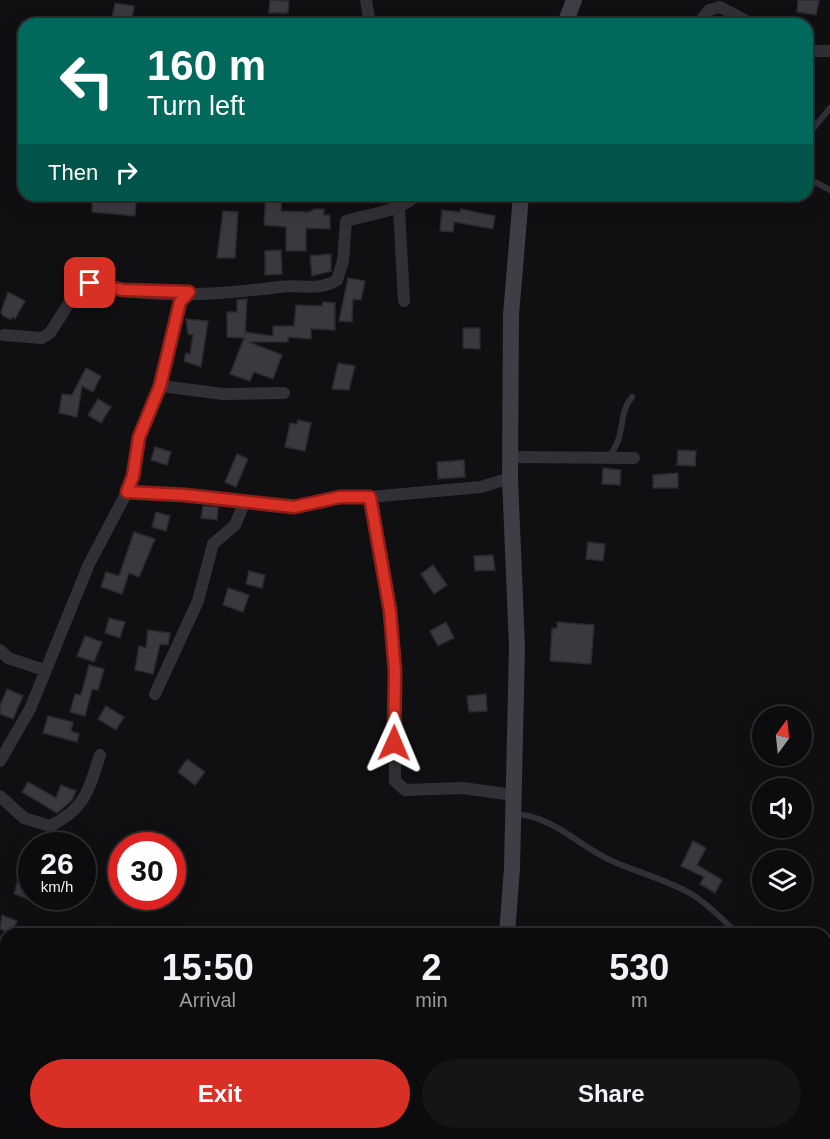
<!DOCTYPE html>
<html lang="en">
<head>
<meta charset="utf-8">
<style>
  :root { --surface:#0c0b0d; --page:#151416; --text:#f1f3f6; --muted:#9a9b9d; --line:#2c2b2e; --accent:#d93025 }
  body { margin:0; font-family:Helvetica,sans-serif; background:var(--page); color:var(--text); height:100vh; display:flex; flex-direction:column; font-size:22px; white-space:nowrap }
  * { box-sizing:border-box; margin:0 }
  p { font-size:20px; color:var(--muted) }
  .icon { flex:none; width:33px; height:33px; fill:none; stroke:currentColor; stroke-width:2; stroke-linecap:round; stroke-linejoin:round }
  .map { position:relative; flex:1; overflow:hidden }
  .panel { position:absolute; left:0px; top:928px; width:831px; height:212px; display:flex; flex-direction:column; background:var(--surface); border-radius:18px 18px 0 0; box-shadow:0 6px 24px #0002,0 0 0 2px var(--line) }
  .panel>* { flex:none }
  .hud { position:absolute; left:18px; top:18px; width:795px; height:183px; border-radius:18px; box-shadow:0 6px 24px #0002,0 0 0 2px var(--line); background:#00695c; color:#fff; overflow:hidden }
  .needle { width:39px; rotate:15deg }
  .tools { position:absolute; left:752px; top:706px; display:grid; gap:12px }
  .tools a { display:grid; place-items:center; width:60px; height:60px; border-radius:50%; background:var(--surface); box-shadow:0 6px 24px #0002,0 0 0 2px var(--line); font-size:30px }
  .speed { position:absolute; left:18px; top:832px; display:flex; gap:12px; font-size:30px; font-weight:700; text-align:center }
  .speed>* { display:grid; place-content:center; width:78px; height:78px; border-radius:50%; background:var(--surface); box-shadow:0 6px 24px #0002,0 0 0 2px var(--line); line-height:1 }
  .speed small { font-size:15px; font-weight:400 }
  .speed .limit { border:9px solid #d22; background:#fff; color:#111 }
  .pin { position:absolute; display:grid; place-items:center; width:51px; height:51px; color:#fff; margin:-26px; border-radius:12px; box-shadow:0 3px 9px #0006 }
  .me { position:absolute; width:66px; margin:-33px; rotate:1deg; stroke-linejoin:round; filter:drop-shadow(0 0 4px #0008) }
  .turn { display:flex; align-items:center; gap:21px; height:126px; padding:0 30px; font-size:27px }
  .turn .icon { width:78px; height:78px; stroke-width:2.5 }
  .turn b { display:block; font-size:42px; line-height:51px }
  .then { display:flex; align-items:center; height:57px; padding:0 30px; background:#0003; gap:12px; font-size:22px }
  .eta { display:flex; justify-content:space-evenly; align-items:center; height:102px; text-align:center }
  .eta b { font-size:36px; font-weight:700; line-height:42px }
  .action { display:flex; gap:12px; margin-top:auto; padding:12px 30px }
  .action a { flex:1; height:69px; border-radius:36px; background:var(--accent); color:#fff; font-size:24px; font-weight:700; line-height:69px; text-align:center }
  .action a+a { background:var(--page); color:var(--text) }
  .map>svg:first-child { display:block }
  .building { fill:#39393f; stroke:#2a292d; stroke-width:1.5 }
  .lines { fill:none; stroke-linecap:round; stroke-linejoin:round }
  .lane { stroke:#303036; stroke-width:6 }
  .street { stroke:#303036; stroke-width:12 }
  .secondary { stroke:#3e3f46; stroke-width:16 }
  .route-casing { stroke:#8d1f18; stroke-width:15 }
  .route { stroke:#d93025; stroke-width:10 }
</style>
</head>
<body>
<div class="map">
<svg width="830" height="1139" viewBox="0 0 830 1139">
  <rect width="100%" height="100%" fill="#100f11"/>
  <!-- building -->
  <g class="building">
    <polygon points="270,0 289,1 288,13 269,13"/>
    <polygon points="798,0 819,0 816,15 797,12"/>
    <polygon points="115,3 134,6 131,24 111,24"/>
    <polygon points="92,195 136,200 135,216 92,212"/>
    <polygon points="266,195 282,195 281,211 309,212 314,209 324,209 324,215 330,215 330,229 306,228 306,251 286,251 286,227 264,225"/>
    <polygon points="461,209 495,216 493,229 454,222 453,232 440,231 442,210 460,212"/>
    <polygon points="223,211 238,212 235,258 217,258"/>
    <polygon points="281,250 282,274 265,275 265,251"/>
    <polygon points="331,254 331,271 312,276 310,256"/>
    <polygon points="348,278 365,281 361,300 353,299 352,322 339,321"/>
    <polygon points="8,292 25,301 15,319 12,317 11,320 2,315 1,312"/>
    <polygon points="247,299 245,335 246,332 273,336 273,326 294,326 296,305 322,306 323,302 335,303 335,330 311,329 311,339 288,337 288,342 249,342 282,355 273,379 254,372 250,381 230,374 244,338 227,337 227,312 237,312 237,300"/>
    <polygon points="186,319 208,321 201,367 184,361 186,353 190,354 193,335 188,334"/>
    <polygon points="463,328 480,328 480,349 463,348"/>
    <polygon points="338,363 355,366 349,390 332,389"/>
    <polygon points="86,368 101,376 93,392 82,386 77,417 59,413 62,394 72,395"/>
    <polygon points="98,399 111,407 101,423 88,415"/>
    <polygon points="298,420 311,423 305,451 285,447 290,423 297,424"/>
    <polygon points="155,447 171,452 167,465 151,460"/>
    <polygon points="678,450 696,451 695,466 677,465"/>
    <polygon points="237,454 248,459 236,487 225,482"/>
    <polygon points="464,460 465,477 438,479 437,462"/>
    <polygon points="603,468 621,470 620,485 602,484"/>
    <polygon points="678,473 678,488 653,488 653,475"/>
    <polygon points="203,506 218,507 217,520 201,518"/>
    <polygon points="156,512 170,516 166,531 152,527"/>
    <polygon points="134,532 155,539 139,577 129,573 122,594 101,587 106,572 119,576"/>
    <polygon points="588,542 605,544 603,561 586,559"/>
    <polygon points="493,555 495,570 475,571 474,556"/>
    <polygon points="433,565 447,585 434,594 421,574"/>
    <polygon points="249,571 265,575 262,588 246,584"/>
    <polygon points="228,588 249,595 243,612 223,605"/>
    <polygon points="109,618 125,622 120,638 105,633"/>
    <polygon points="446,622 454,638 438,646 430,631"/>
    <polygon points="557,622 594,625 591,664 550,661 552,628 557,628"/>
    <polygon points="148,630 170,633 168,645 160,644 153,674 135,670 139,646 146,648"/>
    <polygon points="85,636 102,642 94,662 77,656"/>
    <polygon points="89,665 104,669 98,690 92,689 85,716 70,712 75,694 81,695"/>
    <polygon points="7,689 23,696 13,719 0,714 0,706"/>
    <polygon points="486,694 487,711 469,712 467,696"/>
    <polygon points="106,706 124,717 116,730 98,719"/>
    <polygon points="48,716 73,722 71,731 79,734 77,742 43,733"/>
    <polygon points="187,759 205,772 195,785 178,772"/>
    <polygon points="28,782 56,798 61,785 76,791 72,800 57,813 22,792"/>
    <polygon points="693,841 706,848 697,865 722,880 715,893 700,884 704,877 681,866"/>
    <polygon points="19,876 32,880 29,899 14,894"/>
    <polygon points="2,915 17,921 11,934 0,929"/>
  </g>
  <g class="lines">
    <!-- lane -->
    <g class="lane">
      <polyline points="807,136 830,108"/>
      <polyline points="807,178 830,190"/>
      <path d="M609 456C627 435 617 414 632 397"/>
      <path d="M515 814C553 816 579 846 612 861 639 873 668 880 693 895 709 905 724 921 738 934"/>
    </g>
    <!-- street -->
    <g class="street">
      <polyline points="366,0 370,24"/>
      <polyline points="698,24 709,10 720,7 752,24"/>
      <polyline points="807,51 830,51"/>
      <polyline points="399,209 404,301"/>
      <path d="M4 335 42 338 50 333 78 289 90 283C101 285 112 288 122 290 168 298 233 293 279 287 301 284 316 292 337 280L343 261 346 221C368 214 393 213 412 199V195"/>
      <polyline points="161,386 223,394 284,393"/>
      <polyline points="511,457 634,458"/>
      <polyline points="127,492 133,476 139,437 161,386 180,302 189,292"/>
      <polyline points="370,497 390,611 395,672 395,781 405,790 463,788 513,795"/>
      <polyline points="0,650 8,658 44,670"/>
      <polyline points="155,694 198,601 213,544 235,525 245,501"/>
      <polyline points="0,761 30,709 89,564 127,492 185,495 294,507 340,497 370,497 481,487 510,478"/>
      <path d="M0 796 24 818 50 826C85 809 89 790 100 755"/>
    </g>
    <!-- secondary -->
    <g class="secondary">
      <polyline points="565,24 574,0"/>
      <polyline points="507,934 512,868 517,647 510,478 511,315 521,195"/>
      <polyline points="491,1139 492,1134"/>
    </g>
  </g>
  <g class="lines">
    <!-- route casing -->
    <g class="route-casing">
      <polyline id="route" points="90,283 123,290 189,292 180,302 160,386 139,437 133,476 127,492 185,495 294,507 340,497 370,497 390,611 395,672 394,743"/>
    </g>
    <!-- route -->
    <use href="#route" class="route"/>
  </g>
</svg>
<div class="tools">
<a><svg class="needle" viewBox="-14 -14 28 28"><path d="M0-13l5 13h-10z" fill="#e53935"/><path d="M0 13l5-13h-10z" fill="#9a9b9d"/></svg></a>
<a><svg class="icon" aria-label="sound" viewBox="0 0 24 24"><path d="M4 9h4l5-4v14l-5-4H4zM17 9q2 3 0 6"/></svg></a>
<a><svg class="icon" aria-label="layers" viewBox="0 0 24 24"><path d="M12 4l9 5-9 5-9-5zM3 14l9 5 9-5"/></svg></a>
</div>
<div class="speed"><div>26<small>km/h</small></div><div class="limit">30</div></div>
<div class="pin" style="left:90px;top:283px;background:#d93025"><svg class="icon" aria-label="arrive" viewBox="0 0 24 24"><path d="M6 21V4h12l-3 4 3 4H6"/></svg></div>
<svg class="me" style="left:394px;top:743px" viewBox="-20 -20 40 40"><path d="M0-17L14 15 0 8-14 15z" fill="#d93025" stroke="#fff" stroke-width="4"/></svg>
<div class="hud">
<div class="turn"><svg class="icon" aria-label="left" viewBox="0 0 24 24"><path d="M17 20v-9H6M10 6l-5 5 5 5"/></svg><div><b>160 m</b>Turn left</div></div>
<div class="then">Then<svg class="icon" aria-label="right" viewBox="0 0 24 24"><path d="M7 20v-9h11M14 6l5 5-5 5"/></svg></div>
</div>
<section class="panel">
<div class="eta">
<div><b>15:50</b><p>Arrival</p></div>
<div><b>2</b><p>min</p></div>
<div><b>530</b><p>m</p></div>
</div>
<div class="action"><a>Exit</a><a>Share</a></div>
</section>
</div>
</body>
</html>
